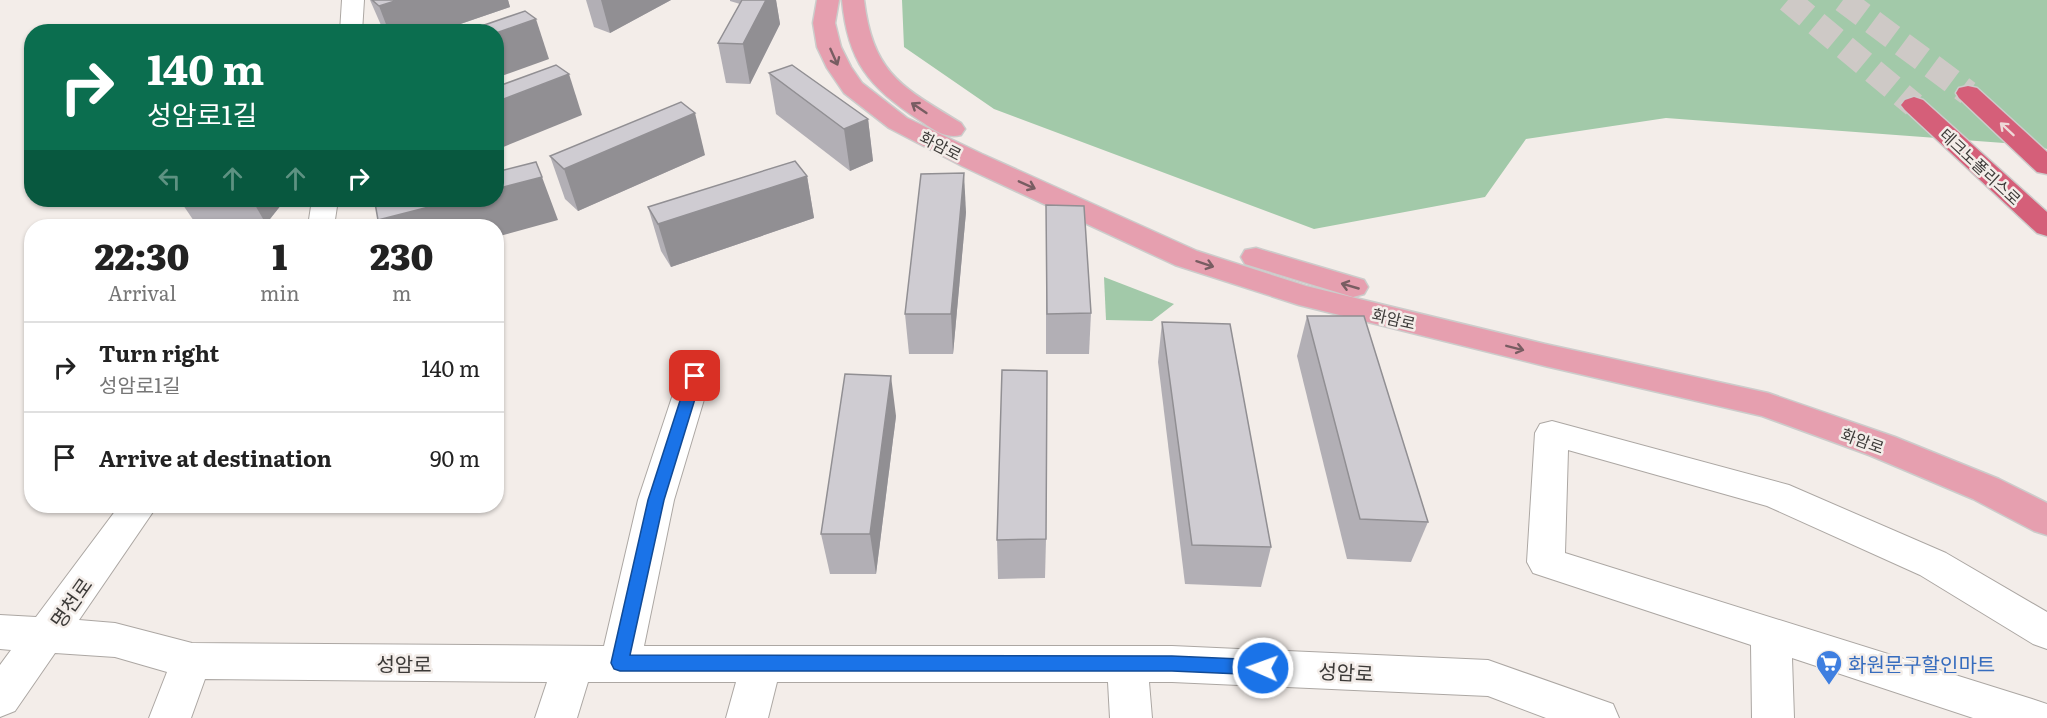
<!DOCTYPE html>
<html lang="en">
<head>
<meta charset="utf-8">
<style>
  :root { --surface:#fff; --page:#f6f6f6; --text:#222; --muted:#767676; --line:#e0e0e0 }
  body { margin:0; font-family:Literata,"Noto Sans KR",serif; background:var(--page); color:var(--text); height:100vh; display:flex; flex-direction:column; font-size:22px; white-space:nowrap }
  * { box-sizing:border-box; margin:0 }
  p { font-size:20px; color:var(--muted) }
  .icon { flex:none; width:33px; height:33px; fill:none; stroke:currentColor; stroke-width:2; stroke-linecap:round; stroke-linejoin:round }
  .map { position:relative; flex:1; overflow:hidden }
  .details { position:absolute; left:24px; top:219px; width:480px; height:294px; display:flex; flex-direction:column; background:var(--surface); border-radius:24px; box-shadow:0 2px 4px #0004 }
  .details>* { flex:none }
  .hud { position:absolute; left:24px; top:24px; width:480px; height:183px; border-radius:24px; box-shadow:0 2px 4px #0004; background:#0b6e4f; color:#fff; overflow:hidden }
  .pin { position:absolute; display:grid; place-items:center; width:51px; height:51px; color:#fff; margin:-26px; border-radius:12px; box-shadow:0 3px 9px #0006 }
  .me { position:absolute; width:66px; margin:-33px; rotate:272deg; stroke-linejoin:round; filter:drop-shadow(0 0 4px #0008) }
  .turn { display:flex; align-items:center; gap:21px; height:126px; padding:0 24px; font-size:27px }
  .turn .icon { width:78px; height:78px; stroke-width:2.5 }
  .turn b { display:block; font-size:42px; line-height:51px }
  .lanes { display:flex; align-items:center; height:57px; padding:0 24px; background:#0003; justify-content:center; gap:30px; direction:ltr }
  .lanes .off { opacity:.35 }
  .eta { display:flex; justify-content:space-evenly; align-items:center; height:102px; text-align:center }
  .eta b { font-size:36px; font-weight:800; line-height:42px }
  ul { padding:0; list-style:none }
  li { display:flex; align-items:center; gap:18px; height:90px; padding:0 24px; border-top:2px solid var(--line) }
  li div { flex:1 }
  li b { display:block; font-size:22px }
  li em { font-style:normal }
  .map>svg:first-child { display:block }
  .green { fill:#a2c9a9 }
  .lines { fill:none; stroke-linecap:round; stroke-linejoin:round }
  .highway-tunnel { stroke:#cec9c6; stroke-width:25; stroke-dasharray:25 12; stroke-linecap:butt }
  .minor-casing { stroke:#aca7a3; stroke-width:2 }
  .major-casing { stroke:#cccccb; stroke-width:3 }
  .highway-casing { stroke:#cccccb; stroke-width:3 }
  .minor { fill:#fff; fill-rule:evenodd }
  .major { fill:#e69faf; fill-rule:evenodd }
  .highway { fill:#d55f79; fill-rule:evenodd }
  .wall { fill:#b2afb5 }
  .shaded-wall { fill:#918f93 }
  .building { fill:#cfccd2; stroke:#918f93; stroke-width:1.5 }
  .oneway { stroke:#785d62 }
  .oneway2 { stroke:#eed8d8 }
  .route { fill:#1a73e8; stroke:#114b97; stroke-width:1.5 }
  .labels { text-anchor:middle; dominant-baseline:central; stroke-width:5; stroke-linejoin:round; paint-order:stroke }
  .street-label { font-size:16px; fill:#3c3a38; stroke:#f3ede9 }
  .near-street-label { font-size:20px; fill:#3c3a38; stroke:#f3ede9 }
  .near-shop-label { font-size:20px; fill:#366cbe; stroke:#f3ede9; text-anchor:start }
</style>
</head>
<body>
<div class="map">
<svg width="2047" height="718" viewBox="0 0 2047 718">
  <rect width="100%" height="100%" fill="#f3ede9"/>
  <!-- green -->
  <g class="green">
    <polygon points="902,0 2047,0 2047,149 2031,145 1666,118 1526,139 1485,197 1314,229 994,109 904,47"/>
    <polygon points="1104,277 1174,304 1152,321 1106,320"/>
  </g>
  <g class="lines">
    <!-- highway-tunnel -->
    <g class="highway-tunnel">
      <polyline points="1788,0 1914,105"/>
      <polyline points="1843,0 1968,93"/>
    </g>
    <!-- minor casing -->
    <g class="minor-casing">
      <g id="minor">
        <polygon points="342,0 364,0 362,32 340,32"/>
        <polygon points="312,200 338,200 334,226 308,226"/>
        <polygon points="695,365 706,368 711,376 674,500 644,646 1172,646 1488,660 1613,704 1619,718 1546,718 1488,696 1172,682 1149,682 1152,718 1110,718 1108,682 777,682 768,718 726,718 736,682 588,682 577,718 535,718 547,682 205,679 191,718 149,718 167,672 115,657 55,653 15,711 0,717 0,665 11,650 0,649 0,615 36,617 119,506 157,506 79,620 115,623 192,643 604,646 638,500 679,376 684,368"/>
        <polygon points="1552,421 1789,485 1946,553 2047,612 2047,649 2033,644 1920,575 1767,506 1568,450 1565,553 2032,699 2047,704 2047,718 1973,718 1792,658 1794,718 1752,718 1751,645 1533,573 1527,562 1535,433 1540,424"/>
      </g>
    </g>
    <!-- major casing -->
    <g class="major-casing">
      <g id="major">
        <polygon points="817,0 839,0 835,23 841,47 851,67 862,83 907,118 982,154 1197,251 1306,286 1545,344 1768,393 1895,437 1999,479 2047,503 2047,535 2034,531 1973,499 1869,455 1762,416 1545,366 1299,305 1175,265 962,166 889,128 844,93 827,68 817,47 813,23"/>
        <path d="M842 0H864C873 74 902 87 961 123L965 129 961 135C944 139 933 129 919 120 868 86 848 62 842 0Z"/>
        <polygon points="1256,248 1364,280 1368,287 1364,294 1353,297 1245,264 1241,257 1245,250"/>
      </g>
    </g>
    <!-- highway casing -->
    <g class="highway-casing">
      <g id="highway">
        <polygon points="1968,86 1977,88 2047,152 2047,174 2037,172 1959,98 1956,93 1959,88"/>
        <polygon points="1914,97 1923,100 2047,212 2047,236 2037,233 1905,110 1901,105 1905,100"/>
      </g>
    </g>
    <!-- minor -->
    <use href="#minor" class="minor"/>
    <!-- major -->
    <use href="#major" class="major"/>
    <!-- highway -->
    <use href="#highway" class="highway"/>
  </g>
  <!-- wall -->
  <g class="wall">
    <polygon points="370,0 508,0 510,7 437,32 384,32"/>
    <polygon points="586,0 671,0 610,33 594,27"/>
    <polygon points="730,0 776,0 780,24 750,84 726,83 718,43 740,4 730,1"/>
    <polygon points="769,73 868,119 873,161 850,171 776,114"/>
    <polygon points="705,155 578,211 565,199 550,156"/>
    <polygon points="807,176 814,218 671,267 661,251 648,207"/>
    <polygon points="189,200 285,200 266,224 196,224 183,205"/>
    <polygon points="1046,205 1091,313 1089,354 1046,354"/>
    <polygon points="966,212 953,354 909,354 905,314"/>
    <polygon points="1307,316 1428,522 1411,562 1347,559 1297,356"/>
    <polygon points="1162,322 1271,547 1261,587 1185,584 1158,362"/>
    <polygon points="896,416 876,574 830,574 821,534"/>
    <polygon points="1046,539 1045,578 998,579 997,540"/>
  </g>
  <!-- shaded-wall -->
  <g class="shaded-wall">
    <polygon points="398,0 508,0 510,7 437,32 389,32 379,6"/>
    <polygon points="601,0 671,0 610,33"/>
    <polygon points="766,0 776,0 780,24 750,84 743,44"/>
    <polygon points="536,19 549,59 496,78 496,33"/>
    <polygon points="569,74 582,115 496,150 496,102"/>
    <polygon points="695,113 705,155 578,211 564,169"/>
    <polygon points="868,119 873,161 850,171 844,129"/>
    <polygon points="964,173 966,212 953,354 951,314"/>
    <polygon points="807,176 814,218 671,267 658,224"/>
    <polygon points="542,177 558,220 496,237 496,226 381,226 378,220 456,200 496,200 496,189"/>
    <polygon points="259,200 285,200 266,224 255,205"/>
    <polygon points="891,376 896,416 876,574 870,534"/>
  </g>
  <!-- building -->
  <g class="building">
    <polygon points="372,0 398,0 379,6"/>
    <polygon points="742,0 766,0 743,44 718,43"/>
    <polygon points="525,11 536,19 496,33 496,32 464,32"/>
    <polygon points="556,65 569,74 496,102 496,87"/>
    <polygon points="792,65 868,119 844,129 769,73"/>
    <polygon points="681,102 695,113 564,169 550,156"/>
    <polygon points="795,161 807,176 658,224 648,207"/>
    <polygon points="536,162 542,177 496,189 496,172"/>
    <polygon points="964,173 951,314 905,314 921,174"/>
    <polygon points="189,200 259,200 255,205 183,205"/>
    <polygon points="390,200 456,200 378,220 375,203"/>
    <polygon points="1046,205 1084,206 1091,313 1047,314"/>
    <polygon points="1307,316 1364,316 1428,522 1360,519"/>
    <polygon points="1162,322 1230,324 1271,547 1192,545"/>
    <polygon points="1002,370 1047,371 1046,539 997,540"/>
    <polygon points="845,374 891,376 870,534 821,534"/>
  </g>
  <!-- one-way arrows -->
  <defs><path id="oneway-shaft" d="M-6 0H5M1.5-3L5.5 0L1.5 3" fill="none" stroke-width="1.6" stroke-linecap="round" stroke-linejoin="round" transform="scale(1.5)"/></defs>
  <g class="oneway">
    <use href="#oneway-shaft" transform="translate(834 57) rotate(66)"/>
    <use href="#oneway-shaft" transform="translate(919 108) rotate(-146)"/>
    <use href="#oneway-shaft" transform="translate(1027 185) rotate(24)"/>
    <use href="#oneway-shaft" transform="translate(1205 264) rotate(18)"/>
    <use href="#oneway-shaft" transform="translate(1350 286) rotate(-164)"/>
    <use href="#oneway-shaft" transform="translate(1515 348) rotate(14)"/>
  </g>
  <use class="oneway2" href="#oneway-shaft" transform="translate(2007 129) rotate(-137)"/>
  <!-- route -->
  <polygon class="route" points="695,371 702,376 664,500 630,655 1172,656 1263,660 1269,662 1271,668 1269,673 1263,675 1172,671 620,671 614,669 611,663 648,500 688,376"/>
  <!-- icons -->
  <defs>
    <g id="supermarket-pin" transform="scale(1.35)"><path d="M0 17L-7.5 6A9.5 9.5 0 1 1 7.5 6Z" fill="#3f7fe0" stroke="#f3ede9"/><path d="M-6-5.5h2.5l.6 2H6L4.5 2H-2.5L-4.4-4H-6ZM-1.5 3.2a1.3 1.3 0 1 0 .1 0ZM3 3.2a1.3 1.3 0 1 0 .1 0Z" fill="#fff"/></g>
  </defs>
  <g fill-rule="evenodd">
    <use href="#supermarket-pin" x="1829" y="663"/>
  </g>
  <g class="labels">
    <!-- street labels -->
    <g class="street-label">
      <text transform="translate(941 145) rotate(27)">화암로</text>
      <text transform="translate(1981 166) rotate(43)">테크노폴리스로</text>
      <text transform="translate(1394 318) rotate(13)">화암로</text>
      <text transform="translate(1863 440) rotate(20)">화암로</text>
    </g>
    <!-- near-street labels -->
    <g class="near-street-label">
      <text transform="translate(70 602) rotate(-55)">명천로</text>
      <text x="404" y="663">성암로</text>
      <text transform="translate(1346 671) rotate(3)">성암로</text>
    </g>
    <!-- near-shop labels -->
    <g class="near-shop-label">
      <text x="1848" y="663">화원문구할인마트</text>
    </g>
  </g>
</svg>
<div class="pin" style="left:695px;top:376px;background:#d93025"><svg class="icon" aria-label="arrive" viewBox="0 0 24 24"><path d="M6 21V4h12l-3 4 3 4H6"/></svg></div>
<svg class="me" style="left:1263px;top:668px" viewBox="-20 -20 40 40"><circle r="17" fill="#1a73e8" stroke="#fff" stroke-width="3"/><path d="M0-11L8 9 0 5-8 9z" fill="#fff"/></svg>
<div class="hud">
<div class="turn"><svg class="icon" aria-label="right" viewBox="0 0 24 24"><path d="M7 20v-9h11M14 6l5 5-5 5"/></svg><div><b>140 m</b>성암로1길</div></div>
<div class="lanes"><svg class="icon off" aria-label="left" viewBox="0 0 24 24"><path d="M17 20v-9H6M10 6l-5 5 5 5"/></svg><svg class="icon off" aria-label="ahead" viewBox="0 0 24 24"><path d="M12 20V5M6 11l6-6 6 6"/></svg><svg class="icon off" aria-label="ahead" viewBox="0 0 24 24"><path d="M12 20V5M6 11l6-6 6 6"/></svg><svg class="icon" aria-label="right" viewBox="0 0 24 24"><path d="M7 20v-9h11M14 6l5 5-5 5"/></svg></div>
</div>
<section class="details">
<div class="eta">
<div><b>22:30</b><p>Arrival</p></div>
<div><b>1</b><p>min</p></div>
<div><b>230</b><p>m</p></div>
</div>
<ul>
<li><svg class="icon" aria-label="right" viewBox="0 0 24 24"><path d="M7 20v-9h11M14 6l5 5-5 5"/></svg><div><b>Turn right</b><p>성암로1길</p></div><em>140 m</em></li>
<li><svg class="icon" aria-label="arrive" viewBox="0 0 24 24"><path d="M6 21V4h12l-3 4 3 4H6"/></svg><div><b>Arrive at destination</b></div><em>90 m</em></li>
</ul>
</section>
</div>
</body>
</html>
